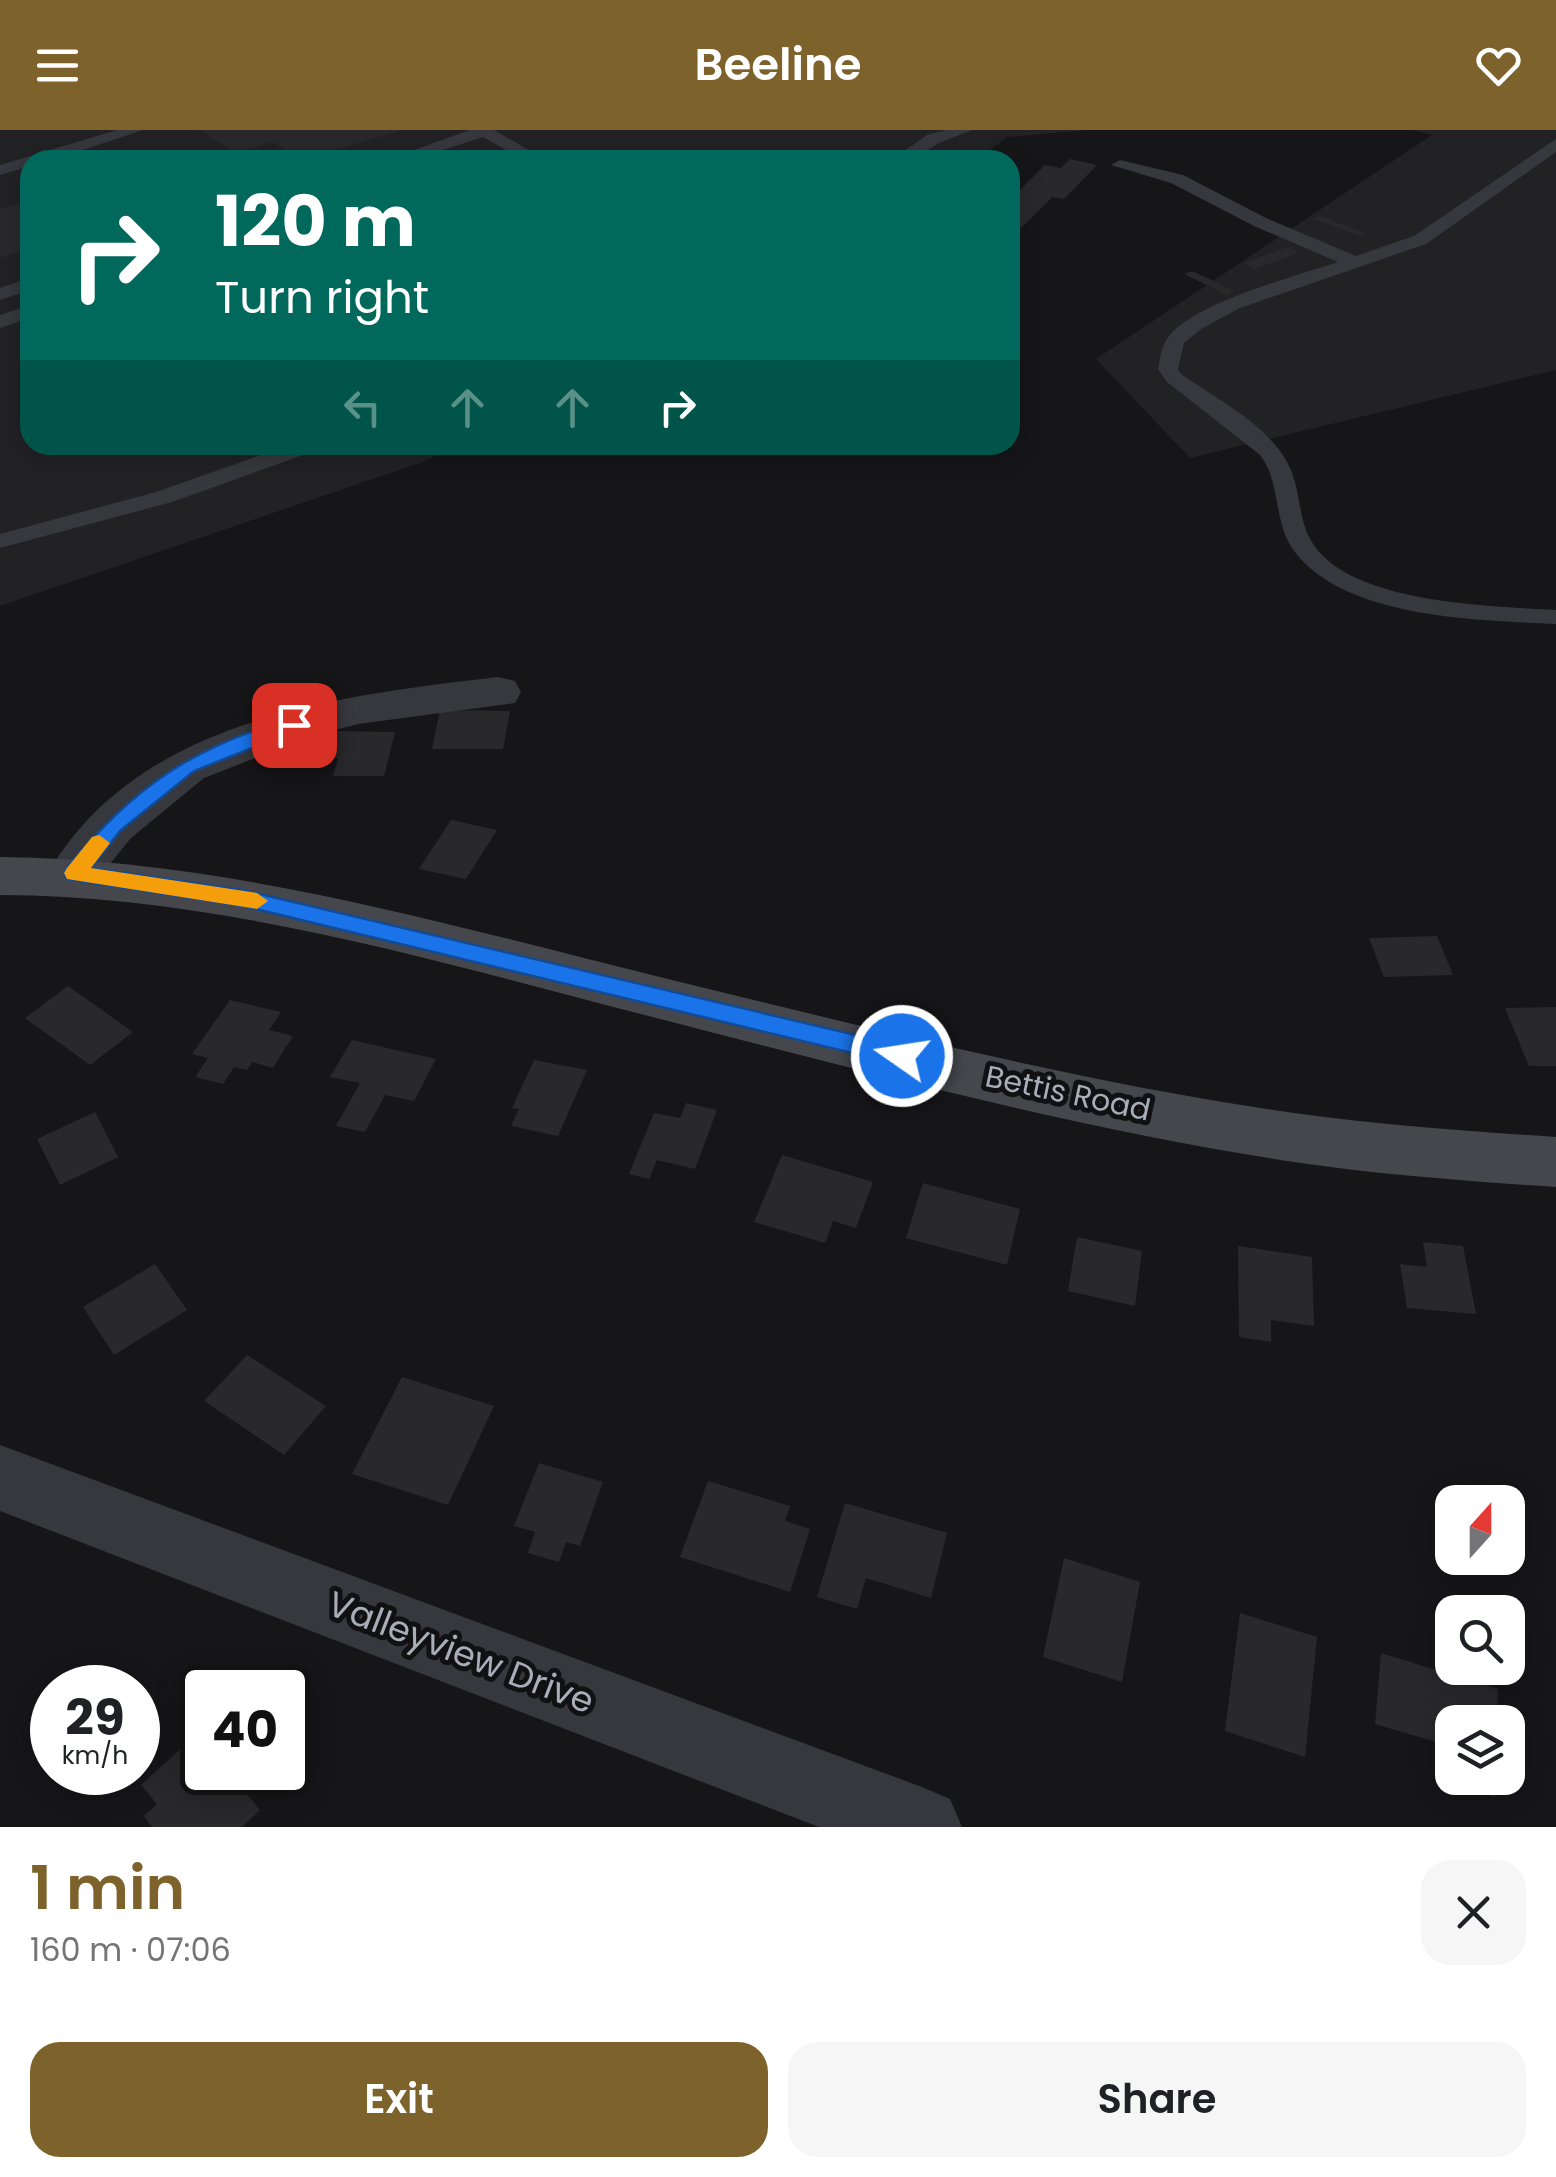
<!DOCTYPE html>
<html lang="en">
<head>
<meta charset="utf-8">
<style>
  :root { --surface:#fff; --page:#f6f6f6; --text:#202124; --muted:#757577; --accent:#7e622b }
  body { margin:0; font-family:Poppins,sans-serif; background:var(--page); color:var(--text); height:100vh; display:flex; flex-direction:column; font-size:38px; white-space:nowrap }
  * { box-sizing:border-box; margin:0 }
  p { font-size:32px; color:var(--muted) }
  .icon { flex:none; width:55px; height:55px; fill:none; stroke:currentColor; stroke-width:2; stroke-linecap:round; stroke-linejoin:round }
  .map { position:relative; height:1697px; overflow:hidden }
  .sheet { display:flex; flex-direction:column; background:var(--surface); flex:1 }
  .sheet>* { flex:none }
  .guide { position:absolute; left:20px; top:20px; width:1000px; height:305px; border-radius:30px; box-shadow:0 5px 25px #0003; background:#00695c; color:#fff; overflow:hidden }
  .needle { width:65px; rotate:21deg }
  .tools { position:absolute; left:1435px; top:1355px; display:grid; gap:20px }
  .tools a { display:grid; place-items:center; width:90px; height:90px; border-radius:20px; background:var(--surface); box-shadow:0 5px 25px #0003; font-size:50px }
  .speed { position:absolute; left:30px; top:1535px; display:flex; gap:20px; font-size:50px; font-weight:700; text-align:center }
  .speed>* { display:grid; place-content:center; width:130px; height:130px; border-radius:50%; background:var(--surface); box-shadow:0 5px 25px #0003; line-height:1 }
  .speed small { font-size:25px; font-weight:400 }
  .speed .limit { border:5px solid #111; border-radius:15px; background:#fff; color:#111 }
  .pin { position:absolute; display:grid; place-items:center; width:85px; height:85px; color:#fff; margin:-42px; border-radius:20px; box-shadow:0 5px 15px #0006 }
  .me { position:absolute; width:110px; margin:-55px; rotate:283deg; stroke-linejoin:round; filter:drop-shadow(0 0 8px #0008) }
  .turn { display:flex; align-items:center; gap:35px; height:210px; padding:0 30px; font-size:45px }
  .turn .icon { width:130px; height:130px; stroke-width:2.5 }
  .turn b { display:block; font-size:70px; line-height:85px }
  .lanes { display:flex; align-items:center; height:95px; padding:0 30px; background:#0003; justify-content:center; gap:50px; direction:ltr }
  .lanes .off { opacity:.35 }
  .round { display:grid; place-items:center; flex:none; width:105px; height:105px; border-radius:30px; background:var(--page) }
  .overview { display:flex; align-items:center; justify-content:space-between; height:170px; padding:0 30px }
  h1 { font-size:60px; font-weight:600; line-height:75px; color:var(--accent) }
  .action { display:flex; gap:20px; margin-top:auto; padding:20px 30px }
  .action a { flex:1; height:115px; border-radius:30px; background:var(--accent); color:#fff; font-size:40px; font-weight:600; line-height:115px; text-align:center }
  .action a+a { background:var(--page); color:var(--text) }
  header { display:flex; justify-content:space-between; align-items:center; height:130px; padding:0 30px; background:var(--accent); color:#fff; font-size:45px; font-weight:600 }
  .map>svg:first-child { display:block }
  .built { fill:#222225 }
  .building { fill:#29292c }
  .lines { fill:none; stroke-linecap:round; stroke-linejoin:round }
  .lane { fill:#37383d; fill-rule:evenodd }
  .street { fill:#37383d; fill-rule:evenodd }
  .secondary { fill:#45474d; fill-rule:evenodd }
  .route { fill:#1a73e8; stroke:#114b97; stroke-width:2.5 }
  .slow { fill:#f59e0b }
  .labels { text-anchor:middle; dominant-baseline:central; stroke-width:10; stroke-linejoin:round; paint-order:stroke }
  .street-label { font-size:30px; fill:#a8adb8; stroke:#111113 }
  .near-street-label { font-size:35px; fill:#a8adb8; stroke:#111113 }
</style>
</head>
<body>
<header><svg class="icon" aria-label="menu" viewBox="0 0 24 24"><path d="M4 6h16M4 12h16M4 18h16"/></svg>Beeline<svg class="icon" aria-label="heart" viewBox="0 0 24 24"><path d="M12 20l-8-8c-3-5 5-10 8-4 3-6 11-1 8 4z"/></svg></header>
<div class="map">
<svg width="1556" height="1697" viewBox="0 0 1556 1697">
  <rect width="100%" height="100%" fill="#161618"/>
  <!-- built -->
  <g class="built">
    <polygon points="0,0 1090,0 1007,7 977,30 30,30 30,315 460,315 420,333 0,476"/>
    <polygon points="1413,0 1556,0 1556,240 1190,328 1096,229 1432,5"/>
  </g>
  <!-- building -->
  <g class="building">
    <polygon points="199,0 399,0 399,1 302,30 272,12 236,23"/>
    <polygon points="1070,29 1097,35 1064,69 1052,67 1010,109 1010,70 1045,35 1061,38"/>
    <polygon points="30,70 30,119 0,128 0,79"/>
    <polygon points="1320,86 1366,103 1360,106 1314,89"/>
    <polygon points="1288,117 1299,123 1255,139 1244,133"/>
    <polygon points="1192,141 1205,147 1234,161 1227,165 1184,144"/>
    <polygon points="440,580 510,581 503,619 432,619"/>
    <polygon points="329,601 395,602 384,646 333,646 338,628 321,628"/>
    <polygon points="451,690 497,700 466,749 419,739"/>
    <polygon points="1437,806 1453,845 1384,847 1369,808"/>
    <polygon points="68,856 133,902 90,935 25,888"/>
    <polygon points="230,870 281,882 269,900 293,906 273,938 252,932 247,940 234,937 223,954 195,947 208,928 192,924"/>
    <polygon points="1556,877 1556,936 1529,936 1505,878"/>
    <polygon points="352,910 436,929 414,971 385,965 365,1002 336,996 360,953 330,947"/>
    <polygon points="534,930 587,940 558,1006 511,996 519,979 512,978"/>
    <polygon points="686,973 717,980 695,1039 657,1030 649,1049 629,1044 654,983 680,988"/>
    <polygon points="95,982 118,1027 60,1055 37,1009"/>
    <polygon points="782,1025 873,1052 856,1098 833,1091 825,1113 754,1092"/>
    <polygon points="923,1053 1020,1079 1007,1135 906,1108"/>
    <polygon points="1077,1107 1142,1121 1135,1176 1068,1161"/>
    <polygon points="1423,1112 1463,1116 1476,1184 1407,1178 1400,1134 1427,1137"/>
    <polygon points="1238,1116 1312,1127 1314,1196 1271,1190 1271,1212 1239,1207"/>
    <polygon points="155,1134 187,1180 114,1225 83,1177"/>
    <polygon points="247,1225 326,1276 284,1325 204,1271"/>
    <polygon points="402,1247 494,1276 448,1375 352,1344"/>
    <polygon points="539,1333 603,1352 580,1416 566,1412 559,1432 528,1423 535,1402 514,1396"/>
    <polygon points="708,1351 790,1376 785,1391 810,1399 790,1462 680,1427"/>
    <polygon points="845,1373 947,1403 931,1468 866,1448 857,1479 817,1467"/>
    <polygon points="1064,1428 1140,1452 1122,1552 1043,1527"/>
    <polygon points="1240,1483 1317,1507 1305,1627 1225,1601"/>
    <polygon points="1381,1523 1498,1559 1497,1592 1452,1592 1452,1648 1495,1648 1495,1667 1441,1650 1443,1614 1375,1594"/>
    <polygon points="197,1604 202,1611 202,1642 229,1642 260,1680 242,1697 152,1697 144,1686 157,1674 141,1655"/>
  </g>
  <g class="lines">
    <!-- lane -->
    <g class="lane">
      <polygon points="117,0 143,0 53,30 30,30 30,36 0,45 0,35"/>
      <polygon points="470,0 494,0 546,30 524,30 483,7 412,30 386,30"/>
      <polygon points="946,0 972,0 939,13 912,30 892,30 927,5"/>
      <path d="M1556 9V22L1426 114 1240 178 1201 199 1184 213 1178 239 1181 244C1218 270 1271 296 1290 338 1301 362 1298 390 1312 412 1349 474 1492 476 1556 480V494C1478 490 1341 489 1292 418 1273 389 1281 352 1260 325L1167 252 1158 239C1160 230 1161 217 1167 209 1190 173 1297 146 1338 132L1254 96 1171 53 1111 35 1120 30 1183 45 1266 88 1356 126 1414 106Z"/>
      <polygon points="30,148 30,160 0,170 0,158"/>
      <polygon points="30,175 30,188 0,198 0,185"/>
      <polygon points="289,315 320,315 317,320 172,372 0,418 0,404 156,362"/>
    </g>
    <!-- street -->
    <g class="street">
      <path d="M498 547 515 551 521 562 515 573 358 594 309 607 204 648 131 708 92 756 74 762 56 756 48 743C138 588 338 566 498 547Z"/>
      <polygon points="0,1315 922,1657 950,1669 962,1697 819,1697 0,1381"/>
    </g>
    <!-- secondary -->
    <path class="secondary" d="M0 727C229 729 451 796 672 850 878 900 1084 953 1294 983 1381 995 1468 1001 1556 1007V1057C1468 1051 1381 1045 1294 1032 1084 1000 877 945 672 892 451 836 229 766 0 765Z"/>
  </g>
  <!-- route -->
  <path class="route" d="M294 588 300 590V599L194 641 120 701 91 738 243 760 902 916 911 919 914 926 911 932 902 935 243 776 67 749 64 743 67 738C132 658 193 616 294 588Z"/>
  <!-- slow -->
  <polygon class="slow" points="99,705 110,713 91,738 257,763 268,771 257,779 67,749 64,743 67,738 92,707"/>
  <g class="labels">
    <!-- street labels -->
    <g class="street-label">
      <text transform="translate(1068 963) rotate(12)">Bettis Road</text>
    </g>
    <!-- near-street labels -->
    <g class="near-street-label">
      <text transform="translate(461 1522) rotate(21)">Valleyview Drive</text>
    </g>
  </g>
</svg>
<div class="tools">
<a><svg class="needle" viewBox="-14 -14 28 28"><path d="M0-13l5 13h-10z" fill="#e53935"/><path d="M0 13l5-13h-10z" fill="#757577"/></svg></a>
<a><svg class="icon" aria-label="search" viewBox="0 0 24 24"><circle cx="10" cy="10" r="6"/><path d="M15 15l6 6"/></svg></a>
<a><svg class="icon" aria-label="layers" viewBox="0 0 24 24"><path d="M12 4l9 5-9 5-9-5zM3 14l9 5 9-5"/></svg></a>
</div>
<div class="speed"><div>29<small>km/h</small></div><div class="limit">40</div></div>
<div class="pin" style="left:294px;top:595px;background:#d93025"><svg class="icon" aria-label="arrive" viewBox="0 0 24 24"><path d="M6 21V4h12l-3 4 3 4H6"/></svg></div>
<svg class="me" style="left:902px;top:926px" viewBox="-20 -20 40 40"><circle r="17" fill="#1a73e8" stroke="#fff" stroke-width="3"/><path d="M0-11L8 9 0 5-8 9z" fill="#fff"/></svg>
<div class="guide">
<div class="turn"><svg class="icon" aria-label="right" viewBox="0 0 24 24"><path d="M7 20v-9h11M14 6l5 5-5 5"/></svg><div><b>120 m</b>Turn right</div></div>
<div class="lanes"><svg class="icon off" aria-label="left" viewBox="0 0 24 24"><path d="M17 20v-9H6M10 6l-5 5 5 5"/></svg><svg class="icon off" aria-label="ahead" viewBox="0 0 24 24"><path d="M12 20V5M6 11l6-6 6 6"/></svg><svg class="icon off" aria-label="ahead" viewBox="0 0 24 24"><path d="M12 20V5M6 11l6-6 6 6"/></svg><svg class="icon" aria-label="right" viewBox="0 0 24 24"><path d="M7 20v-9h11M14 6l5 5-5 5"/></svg></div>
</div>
</div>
<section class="sheet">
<div class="overview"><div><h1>1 min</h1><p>160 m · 07:06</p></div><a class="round"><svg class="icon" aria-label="close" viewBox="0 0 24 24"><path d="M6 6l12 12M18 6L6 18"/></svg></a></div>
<div class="action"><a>Exit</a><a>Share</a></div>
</section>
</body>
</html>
